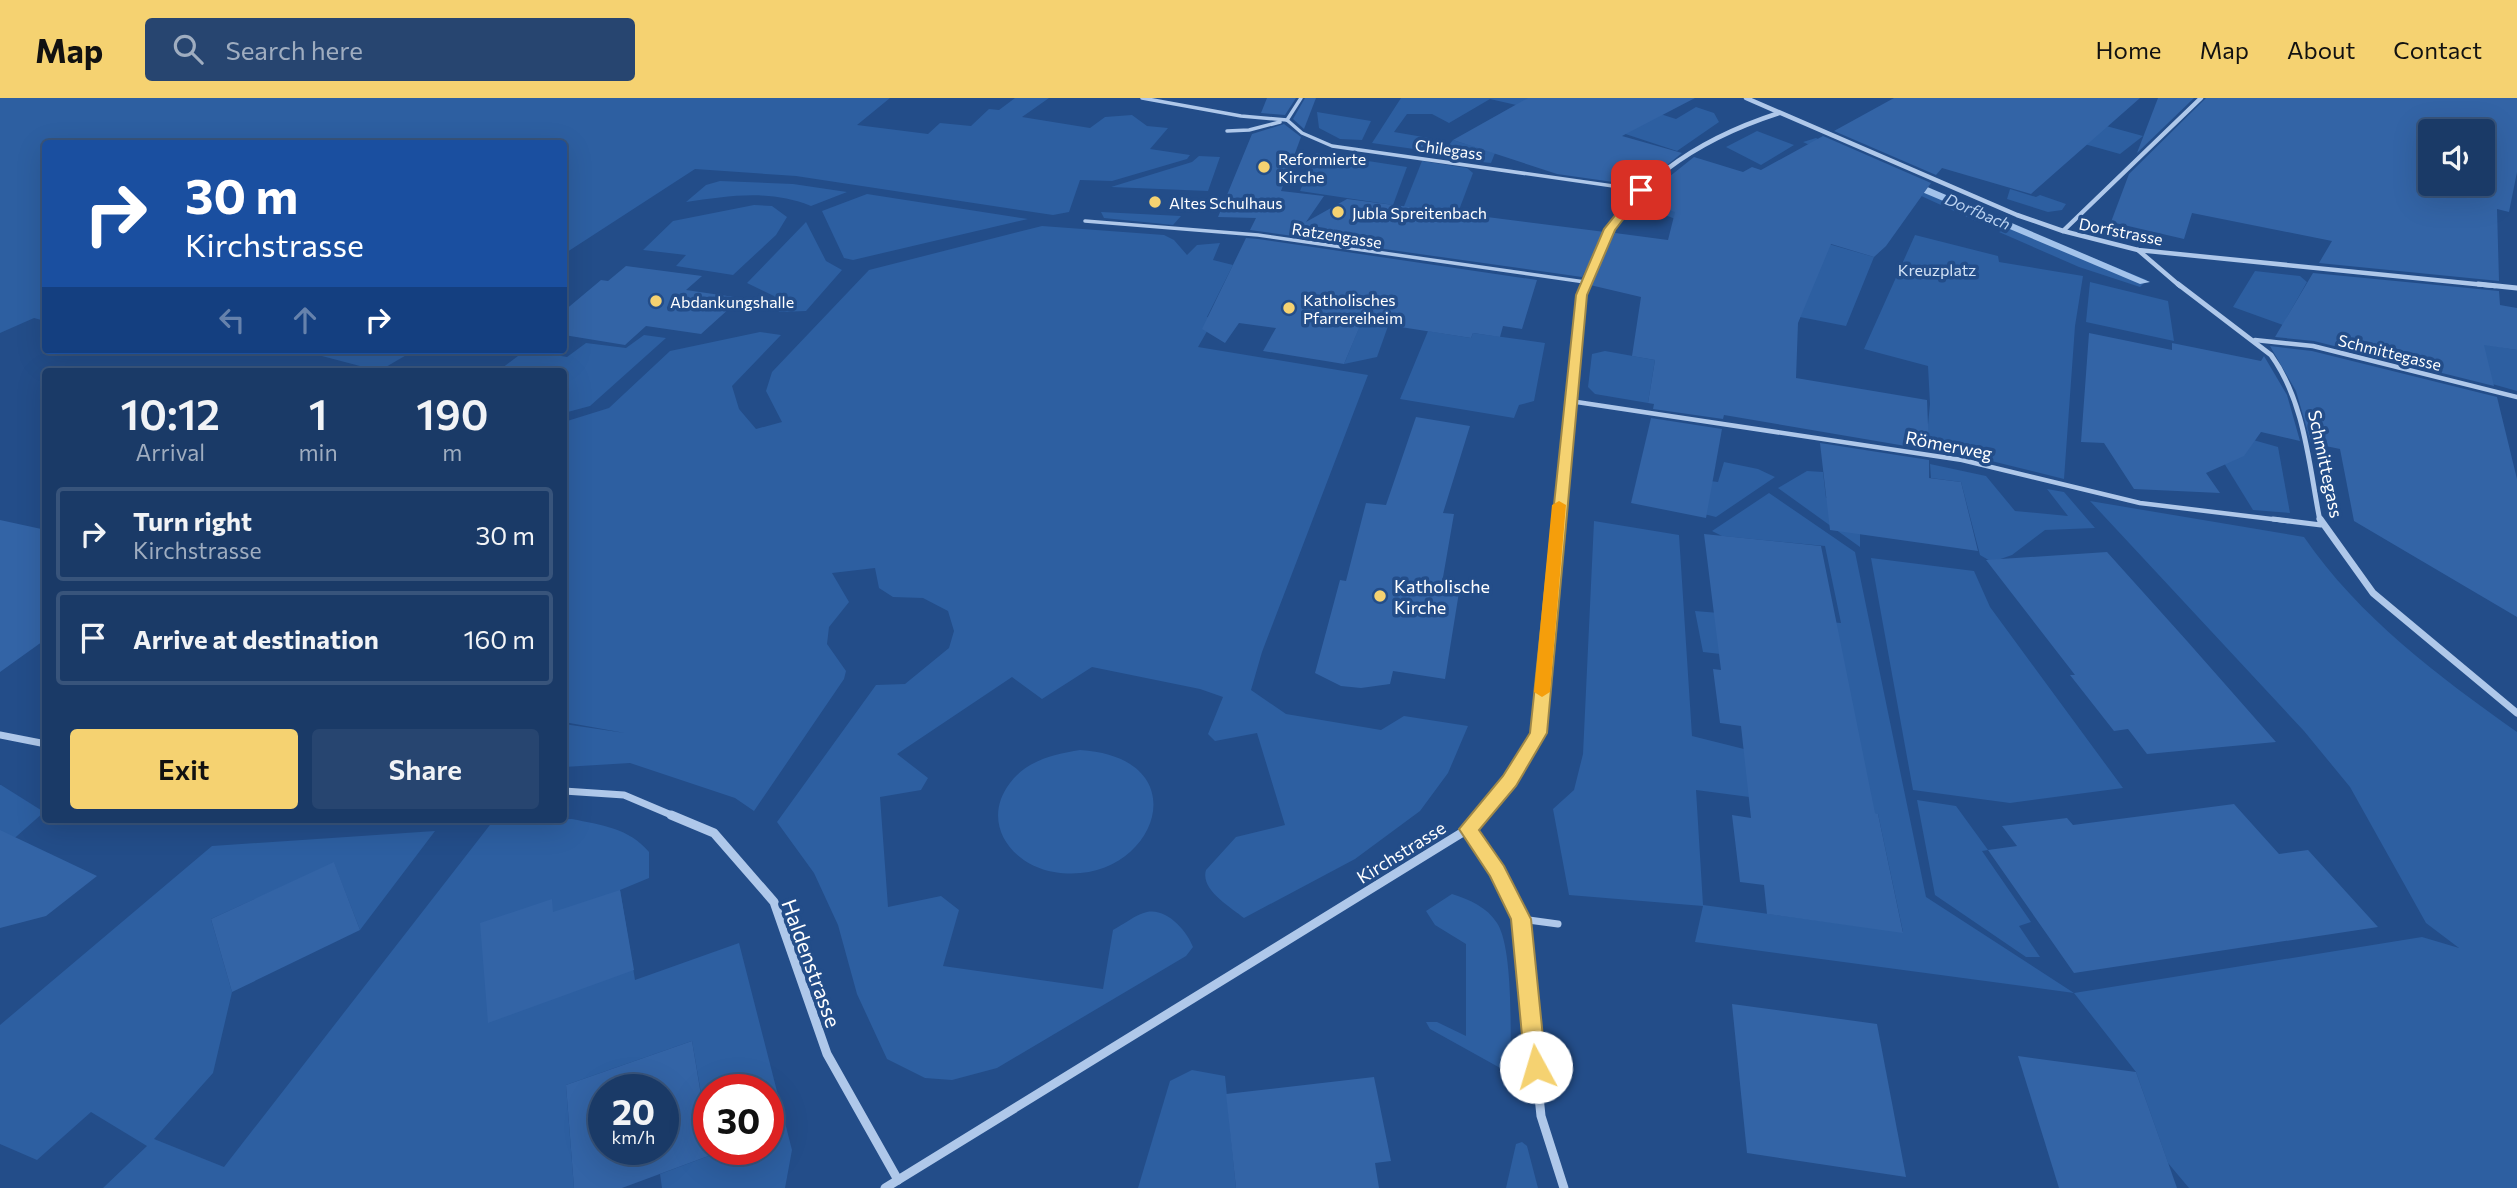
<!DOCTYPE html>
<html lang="en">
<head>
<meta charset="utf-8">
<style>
  :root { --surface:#1a3a67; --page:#274570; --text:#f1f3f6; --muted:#9fadc0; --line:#38547b; --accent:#f5d271 }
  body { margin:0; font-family:Commissioner,sans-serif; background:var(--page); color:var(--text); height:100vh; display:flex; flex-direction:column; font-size:26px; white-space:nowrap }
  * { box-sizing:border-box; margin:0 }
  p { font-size:23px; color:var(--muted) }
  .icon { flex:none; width:38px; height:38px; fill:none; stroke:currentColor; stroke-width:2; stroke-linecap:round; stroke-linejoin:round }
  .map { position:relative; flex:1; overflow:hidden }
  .details { position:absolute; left:42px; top:270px; width:525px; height:455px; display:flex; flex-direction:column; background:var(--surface); border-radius:7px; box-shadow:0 7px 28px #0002,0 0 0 2px var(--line) }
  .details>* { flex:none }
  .hud { position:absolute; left:42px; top:42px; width:525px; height:214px; border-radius:7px; box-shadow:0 7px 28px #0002,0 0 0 2px var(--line); background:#1a4fa0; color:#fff; overflow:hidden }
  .buttons { position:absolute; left:2418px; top:21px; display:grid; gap:14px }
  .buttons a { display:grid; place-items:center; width:77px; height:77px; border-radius:7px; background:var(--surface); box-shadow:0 7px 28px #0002,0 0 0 2px var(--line); font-size:35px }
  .speed { position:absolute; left:588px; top:976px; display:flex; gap:14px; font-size:35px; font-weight:700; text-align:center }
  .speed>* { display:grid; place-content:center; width:91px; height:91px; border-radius:50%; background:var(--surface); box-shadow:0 7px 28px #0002,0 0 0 2px var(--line); line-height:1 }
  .speed small { font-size:18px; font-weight:400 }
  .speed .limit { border:10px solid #d22; background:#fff; color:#111 }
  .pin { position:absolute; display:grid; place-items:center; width:60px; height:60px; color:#fff; margin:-30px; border-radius:14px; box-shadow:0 4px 10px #0006 }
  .me { position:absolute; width:77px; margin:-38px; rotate:354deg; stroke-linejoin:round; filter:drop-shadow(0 0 5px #0008) }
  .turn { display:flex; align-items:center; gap:24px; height:147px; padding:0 28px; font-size:32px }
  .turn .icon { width:91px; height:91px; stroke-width:2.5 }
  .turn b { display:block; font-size:49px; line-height:60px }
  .lanes { display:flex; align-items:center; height:66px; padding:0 28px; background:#0003; justify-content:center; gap:35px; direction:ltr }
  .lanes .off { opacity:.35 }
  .eta { display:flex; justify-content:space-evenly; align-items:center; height:119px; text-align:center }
  .eta b { font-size:42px; font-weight:600; line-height:49px }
  .button { display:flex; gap:14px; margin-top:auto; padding:14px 28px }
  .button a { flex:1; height:80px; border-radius:7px; background:var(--accent); color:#111; font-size:28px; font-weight:600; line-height:80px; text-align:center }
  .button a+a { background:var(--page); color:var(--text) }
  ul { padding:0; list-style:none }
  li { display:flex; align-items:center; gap:21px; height:94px; margin:0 14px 10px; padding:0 14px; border:4px solid var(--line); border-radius:7px }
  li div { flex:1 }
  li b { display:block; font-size:26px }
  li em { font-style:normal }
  header { display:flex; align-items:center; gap:42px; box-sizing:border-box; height:98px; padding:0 35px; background:var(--accent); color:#111 }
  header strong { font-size:33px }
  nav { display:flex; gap:38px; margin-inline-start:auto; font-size:24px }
  .search { width:490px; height:63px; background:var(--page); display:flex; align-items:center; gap:18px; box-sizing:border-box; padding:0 24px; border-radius:7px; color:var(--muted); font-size:26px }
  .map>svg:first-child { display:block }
  .green { fill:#2d5fa1; fill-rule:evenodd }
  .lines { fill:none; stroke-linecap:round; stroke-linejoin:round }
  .stream { fill:#a3c3eb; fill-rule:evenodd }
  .building { fill:#3364a6; fill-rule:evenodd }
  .service-far3 { stroke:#afc8ea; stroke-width:3.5 }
  .service-far2 { stroke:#afc8ea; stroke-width:4.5 }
  .service-far1 { stroke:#afc8ea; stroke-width:5 }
  .service { stroke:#afc8ea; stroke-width:7 }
  .minor-far3 { stroke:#afc8ea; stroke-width:4.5 }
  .minor-far2 { stroke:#afc8ea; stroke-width:5 }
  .minor-far1 { stroke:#afc8ea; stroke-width:7 }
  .minor { stroke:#afc8ea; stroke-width:9 }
  .route { fill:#f5d271; stroke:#9f8849; stroke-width:2 }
  .slow { fill:#f59e0b }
  .poi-dot { fill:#f5d271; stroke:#234d89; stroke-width:2.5 }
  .labels { text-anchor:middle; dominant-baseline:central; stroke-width:7; stroke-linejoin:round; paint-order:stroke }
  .far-street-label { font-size:16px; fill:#fff; stroke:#234d89 }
  .far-poi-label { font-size:16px; fill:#fff; stroke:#234d89; text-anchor:start }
  .far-water-label { font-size:16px; font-style:italic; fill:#bad2f1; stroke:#234d89 }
  .far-park-label { font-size:16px; fill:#d3e3f7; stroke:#234d89 }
  .street-label { font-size:18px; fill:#fff; stroke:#234d89 }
  .poi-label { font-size:18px; fill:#fff; stroke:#234d89; text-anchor:start }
  .near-street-label { font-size:21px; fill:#fff; stroke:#234d89 }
</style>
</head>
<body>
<header>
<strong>Map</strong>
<div class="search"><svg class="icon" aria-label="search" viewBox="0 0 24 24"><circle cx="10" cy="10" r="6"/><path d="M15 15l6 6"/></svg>Search here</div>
<nav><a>Home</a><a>Map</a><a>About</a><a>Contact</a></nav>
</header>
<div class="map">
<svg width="2517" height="1090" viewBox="0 0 2517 1090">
  <rect width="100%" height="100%" fill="#234d89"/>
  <!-- green -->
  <g class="green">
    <polygon points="0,0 890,0 857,27 928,36 940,25 971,28 989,11 999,12 1015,0 1049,0 1022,19 1090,30 1105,19 1132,17 1147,28 1168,30 1150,51 1190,57 1187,61 1112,83 1080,82 1069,114 1053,117 796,78 695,71 564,156 564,46 46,46 45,223 34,220 0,235"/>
    <polygon points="1401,0 1610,0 1676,21 1696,9 1714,15 1719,24 1677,53 1583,22 1490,1 1449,25 1432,16 1407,16 1394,34 1429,40 1421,52 1372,45"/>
    <polygon points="1317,14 1371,23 1362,42 1340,41 1319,30"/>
    <polygon points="2077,20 2143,38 2120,56 2063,40"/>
    <polygon points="1757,33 1794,47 1761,67 1726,49"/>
    <polygon points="1816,40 1991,118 1976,123 1803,44"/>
    <polygon points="1453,42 1495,55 1491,65 1454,61 1445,52"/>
    <polygon points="1316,55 1407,69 1393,107 1300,93"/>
    <polygon points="1199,58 1220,59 1208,93 1111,89 1192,64"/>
    <polygon points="1422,63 1467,70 1473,75 1445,149 1387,151"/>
    <path d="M720 83 793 86 847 94 811 108C769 91 729 98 686 104L706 87Z"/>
    <polygon points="2010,91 2036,99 2040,97 2066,106 2062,112 2048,114 2007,101"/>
    <polygon points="867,96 1028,121 853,162 844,160 822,113"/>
    <polygon points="1655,96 1874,159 1846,228 1800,219 1683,124 1647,110"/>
    <polygon points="754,107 772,108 787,119 776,137 733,177 676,168 686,157 643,152 673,123"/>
    <polygon points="1101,114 1181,118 1173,127 1104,120"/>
    <polygon points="806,124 826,163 842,172 806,213 779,214 774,198 747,185"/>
    <path d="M1042 128 1164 137 1174 142 1187 157 1197 147 1220 145 1213 162 1233 167 1207 219 1214 221 1198 249 1368 277 1262 554 1251 592 1286 616 1381 632 1404 618 1468 628 1448 675 1420 713 1355 761 1244 820C1231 809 1200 792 1206 772L1236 739 1285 727 1257 635 1215 643 1208 636 1223 599 1200 591 1092 569 1042 601 1012 579 897 656 928 680 921 692 880 699 888 809 941 798 959 812 943 868 1103 891 1113 832C1123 827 1136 816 1147 814 1167 810 1187 833 1193 849L1186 858 997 970 952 982 925 980 887 961 857 896 838 827 814 775 777 724 876 587 905 586 949 550 954 533 948 513 923 500 893 499 879 490 875 470 832 475 849 504 829 529 827 546 846 573 844 581 754 713 735 700 630 665 564 669V626L625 635 564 624V324L609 310 670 253 760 234 781 237 732 288 739 311 756 331 782 324 766 293 772 274 869 172Z"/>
    <polygon points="2015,128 2147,182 2140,189 2079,169 1999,134"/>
    <polygon points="1915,137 1998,158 1999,164 2083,178 2075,228 2064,381 1926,347 1930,306 1928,268 1864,251"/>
    <polygon points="2255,173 2300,178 2307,184 2286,221 2449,240 2517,252 2517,293 2283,227 2233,209"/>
    <polygon points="2090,184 2168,203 2174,243 2086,224"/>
    <polygon points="1371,200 1397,203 1377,259 1344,266"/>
    <polygon points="1428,233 1471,240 1473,235 1545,245 1534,303 1519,307 1514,320 1400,301"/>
    <polygon points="644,237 666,240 590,308 564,315 564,273 498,273 526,252 567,259 586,245 626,250"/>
    <polygon points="299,252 415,252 379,273"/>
    <polygon points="1605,253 1655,262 1648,305 1595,296 1588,289 1592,256"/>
    <polygon points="2232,336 2278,349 2290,415 2253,412 2224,365"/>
    <polygon points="1724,364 1758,371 1775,379 1716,419 1696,414 1702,382 1718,384"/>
    <polygon points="1930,366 1986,378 2015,413 2068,418 2047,391 2064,394 2095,430 2045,432 2012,457 1992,464 1980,457 1961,384 1931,380"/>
    <polygon points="1807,373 1823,374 1826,400 1850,404 1860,426 1860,449 1778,390"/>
    <path d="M1769 395 1855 454 1926 799 2074 895 2422 839 2459 850 2426 825 2350 689 2304 633 2090 403 2304 439C2359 519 2438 578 2517 634V1090H2189L2168 1065 2136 974 2074 895 1695 844 1703 808 1569 797 1553 711 1574 692 1583 656 1594 423 1679 437 1692 638 1744 651 1845 570 1703 554 1695 513 1841 525 1825 448 1722 438 1712 433ZM1696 692 1878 716 1903 834 1703 807Z"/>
    <polygon points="1871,460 1974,473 1990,509 2123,690 2010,705 1913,692"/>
    <path d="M1080 652C1205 660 1153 791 1054 774 1011 767 980 724 1010 685 1026 663 1054 656 1080 652Z"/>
    <polygon points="1,687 44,714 0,753 0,687"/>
    <polygon points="1917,702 1956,708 1988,752 1982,753 2031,824 2019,828 2040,859 2026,859 1935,797"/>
    <path d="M572 721C601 727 629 730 649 754V780L620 792 635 882 739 845 792 1052 785 1090H662L660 1076 711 1057 710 1052H768V992H709V1042L692 943 566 987 574 1090H103L147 1048 91 1014 37 1062 0 1046V927L212 748 435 733 360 832 334 765 211 821 232 894 213 975 154 1041 224 1069 493 723Z"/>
    <path d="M1452 796C1470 802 1487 809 1497 825 1514 851 1510 941 1511 976L1430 931 1426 924H1437L1466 938V846L1435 827 1426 813Z"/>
    <polygon points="1192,972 1225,978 1236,1090 1138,1090 1170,983"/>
    <polygon points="1522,1044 1527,1048 1538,1090 1506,1090 1516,1046"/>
  </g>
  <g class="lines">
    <!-- stream -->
    <polygon class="stream" points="1903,82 1911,82 2150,184 2140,186 1903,86"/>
  </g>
  <!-- building -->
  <g class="building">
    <polygon points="1267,0 1296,0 1285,17 1261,15"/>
    <polygon points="1305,0 1316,0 1304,31 1293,21"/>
    <polygon points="1528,0 1695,0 1622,38 1682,55 1641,88 1557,76 1453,42"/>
    <polygon points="1894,0 2140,0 2031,96 1942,70 1936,77 1834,33"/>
    <polygon points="2158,0 2194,0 2137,55"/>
    <path d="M2206 0H2517V74L2509 114 2497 111 2499 183 2319 165 2332 143 2192 115 2184 141 2111 124 2129 76ZM2431 33H2483V86H2431Z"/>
    <polygon points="1284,26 1301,39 1281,93 1324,98 1306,124 1347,101 1605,134 1582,179 1250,132 1256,120 1218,119 1252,36"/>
    <polygon points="1823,38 1931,85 1886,148 1874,159 1831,146 1798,225 1796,280 1927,302 1929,352 1724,317 1723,321 1653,311 1654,306 1648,305 1655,262 1632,258 1641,199 1590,187 1615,135 1668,142 1675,114 1640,102 1694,59 1743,74 1752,69 1761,72"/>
    <polygon points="1246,140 1258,141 1537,182 1522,231 1503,228 1500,239 1473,235 1471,240 1362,223 1344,266 1263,253 1276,230 1239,225 1225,245 1202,231"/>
    <polygon points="626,168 702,178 686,192 741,200 701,236 646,228 625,247 564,237 564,213 601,182 608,183"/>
    <polygon points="2313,175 2499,193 2500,207 2517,210 2517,252 2484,247 2494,288 2314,243 2275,239"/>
    <polygon points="2089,235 2172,252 2172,245 2261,263 2264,258 2287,297 2300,343 2261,334 2244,358 2206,375 2220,395 2134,391 2104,345 2081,344"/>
    <polygon points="2270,248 2312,253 2497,299 2517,381 2517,519 2354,423 2340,351 2311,345 2296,293"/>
    <polygon points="1416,319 1470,328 1443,415 1454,416 1442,485 1460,488 1445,581 1393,573 1390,586 1361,590 1341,588 1315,575 1340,482 1346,483 1366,405 1386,407"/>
    <polygon points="1651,320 1722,331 1706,420 1631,405"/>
    <polygon points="1820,345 1929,362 1929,380 1961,384 1978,453 1830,432"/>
    <polygon points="0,422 46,432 46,541 0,574"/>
    <polygon points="1704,436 1821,448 1875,715 1878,716 1903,835 1767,816 1764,787 1740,784 1732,717 1751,720 1741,628 1720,625 1713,571 1721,572"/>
    <polygon points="2107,454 2187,543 2276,644 2147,656 2128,631 2114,633 2070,577 2075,577 1986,462"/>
    <polygon points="2234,706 2279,756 2308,752 2378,829 2074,875 1988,752 2017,748 2002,728 2067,720 2073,727"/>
    <polygon points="0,732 97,778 46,818 0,830"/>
    <polygon points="334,764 360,832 232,894 211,821"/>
    <polygon points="620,792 634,872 488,925 480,825 552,801 553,814"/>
    <polygon points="1732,906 1877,926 1906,1079 1747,1055"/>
    <path d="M692 943 711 1057 622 1090H574L566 987ZM604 992H663V1052H604Z"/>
    <polygon points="2018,958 2136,974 2177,1090 2059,1090"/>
    <polygon points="1374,979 1391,1063 1375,1065 1379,1090 1236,1090 1226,996"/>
  </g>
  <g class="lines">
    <!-- service-far3 -->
    <g class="service-far3">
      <polyline points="1142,0 1241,18 1287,22"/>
      <polyline points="1287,22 1302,35 1332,48 1641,92"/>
      <polyline points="1287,22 1301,0"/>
      <polyline points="1227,33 1249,32 1280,24"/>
      <polyline points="1085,123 1258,137 1585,184"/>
    </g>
    <!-- service-far2 -->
    <g class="service-far2">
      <polyline points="2255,242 2313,248 2517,299"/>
      <polyline points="1570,303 1962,362 2140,405 2288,423"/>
    </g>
    <!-- service-far1 -->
    <polyline class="service-far1" points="2273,421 2321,427"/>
    <!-- service -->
    <polyline class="service" points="1521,821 1558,826"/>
    <!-- minor-far3 -->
    <g class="minor-far3">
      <polyline points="1746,0 2017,117 2063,133 2138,152 2495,188"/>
      <polyline points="2063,133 2201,0"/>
      <polyline points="2138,152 2180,188"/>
      <path d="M1585 188C1587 176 1594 164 1600 153 1634 80 1705 39 1779 15"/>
    </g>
    <!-- minor-far2 -->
    <g class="minor-far2">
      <path d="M2178 186 2271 257C2305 304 2309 368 2320 423"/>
      <polyline points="2478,186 2517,190"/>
      <polyline points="1557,423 1585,186"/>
    </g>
    <!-- minor-far1 -->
    <g class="minor-far1">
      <polyline points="2320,421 2373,495 2517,615"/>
      <polyline points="0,637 46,646"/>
      <polyline points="564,693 624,697 676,719"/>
      <polyline points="1479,719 1510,683 1538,635 1558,421"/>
    </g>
    <!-- minor -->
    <g class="minor">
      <polyline points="671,717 714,735 774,804 827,956 898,1082"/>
      <polyline points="210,721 221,721"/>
      <polyline points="1468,731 1497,774 1521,821 1541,1018 1564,1090"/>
      <polyline points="885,1090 1468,731 1480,717"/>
    </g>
  </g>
  <!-- route -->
  <polygon class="route" points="1637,90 1646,92 1615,132 1587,197 1547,635 1516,688 1479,732 1504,768 1531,821 1546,969 1543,976 1536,979 1528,976 1525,969 1511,821 1490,778 1459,731 1503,678 1530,635 1576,197 1604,131"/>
  <!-- slow -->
  <polygon class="slow" points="1559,403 1566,407 1550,594 1542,599 1534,594 1552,407"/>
  <!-- markers -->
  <g class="poi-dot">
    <circle cx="1264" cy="69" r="7"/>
    <circle cx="1155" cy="104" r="7"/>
    <circle cx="1338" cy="114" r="7"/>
    <circle cx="656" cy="203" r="7"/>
    <circle cx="1289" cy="210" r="7"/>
    <circle cx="1380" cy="498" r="7"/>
  </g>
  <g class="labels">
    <!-- far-street labels -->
    <g class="far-street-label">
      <text transform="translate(1449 51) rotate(8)">Chilegass</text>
      <text transform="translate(2121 133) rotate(11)">Dorfstrasse</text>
      <text transform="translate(1337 137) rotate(9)">Ratzengasse</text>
      <text transform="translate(2390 254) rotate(14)">Schmittegasse</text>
    </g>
    <!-- far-poi labels -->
    <g class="far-poi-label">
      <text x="1278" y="60">Reformierte<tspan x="1278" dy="18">Kirche</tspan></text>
      <text x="1169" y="104">Altes Schulhaus</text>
      <text x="1352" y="114">Jubla Spreitenbach</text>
      <text x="1303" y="201">Katholisches<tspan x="1303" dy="18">Pfarrereiheim</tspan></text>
      <text x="670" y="203">Abdankungshalle</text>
    </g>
    <!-- far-water labels -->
    <g class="far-water-label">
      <text transform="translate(1978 113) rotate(23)">Dorfbach</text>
    </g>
    <!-- far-park labels -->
    <g class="far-park-label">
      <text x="1937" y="171">Kreuzplatz</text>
    </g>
    <!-- street labels -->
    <g class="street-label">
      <text transform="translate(1949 347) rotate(11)">Römerweg</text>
      <text transform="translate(2326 366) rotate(78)">Schmittegass</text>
      <text transform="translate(1401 754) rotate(-32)">Kirchstrasse</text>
    </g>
    <!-- poi labels -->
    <g class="poi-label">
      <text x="1394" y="488">Katholische<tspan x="1394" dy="21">Kirche</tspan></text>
    </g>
    <!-- near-street labels -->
    <g class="near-street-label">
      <text transform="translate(812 865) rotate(70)">Haldenstrasse</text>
    </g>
  </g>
</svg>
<div class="buttons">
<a><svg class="icon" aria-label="sound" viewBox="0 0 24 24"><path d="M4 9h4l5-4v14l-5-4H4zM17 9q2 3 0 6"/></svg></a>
</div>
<div class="speed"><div>20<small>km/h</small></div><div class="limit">30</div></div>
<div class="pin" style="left:1641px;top:92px;background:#d93025"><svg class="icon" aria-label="arrive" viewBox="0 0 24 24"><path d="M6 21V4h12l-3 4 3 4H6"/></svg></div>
<svg class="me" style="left:1536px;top:969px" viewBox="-20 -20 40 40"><circle r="19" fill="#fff"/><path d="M0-13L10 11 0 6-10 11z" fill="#f5d271"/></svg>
<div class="hud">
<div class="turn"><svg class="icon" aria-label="right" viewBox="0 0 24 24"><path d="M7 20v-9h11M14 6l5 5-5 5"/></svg><div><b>30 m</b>Kirchstrasse</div></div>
<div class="lanes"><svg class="icon off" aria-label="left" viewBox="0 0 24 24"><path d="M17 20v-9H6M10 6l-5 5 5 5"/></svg><svg class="icon off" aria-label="ahead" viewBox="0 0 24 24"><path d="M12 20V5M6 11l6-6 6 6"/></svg><svg class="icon" aria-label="right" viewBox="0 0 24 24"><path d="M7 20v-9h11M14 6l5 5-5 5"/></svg></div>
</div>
<section class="details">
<div class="eta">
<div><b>10:12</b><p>Arrival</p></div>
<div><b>1</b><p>min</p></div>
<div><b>190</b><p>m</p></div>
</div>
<ul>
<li><svg class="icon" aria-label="right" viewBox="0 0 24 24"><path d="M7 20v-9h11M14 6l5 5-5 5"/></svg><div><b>Turn right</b><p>Kirchstrasse</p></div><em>30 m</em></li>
<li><svg class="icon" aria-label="arrive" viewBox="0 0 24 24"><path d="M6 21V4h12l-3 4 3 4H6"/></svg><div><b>Arrive at destination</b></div><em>160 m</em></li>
</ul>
<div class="button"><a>Exit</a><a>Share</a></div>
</section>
</div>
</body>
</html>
